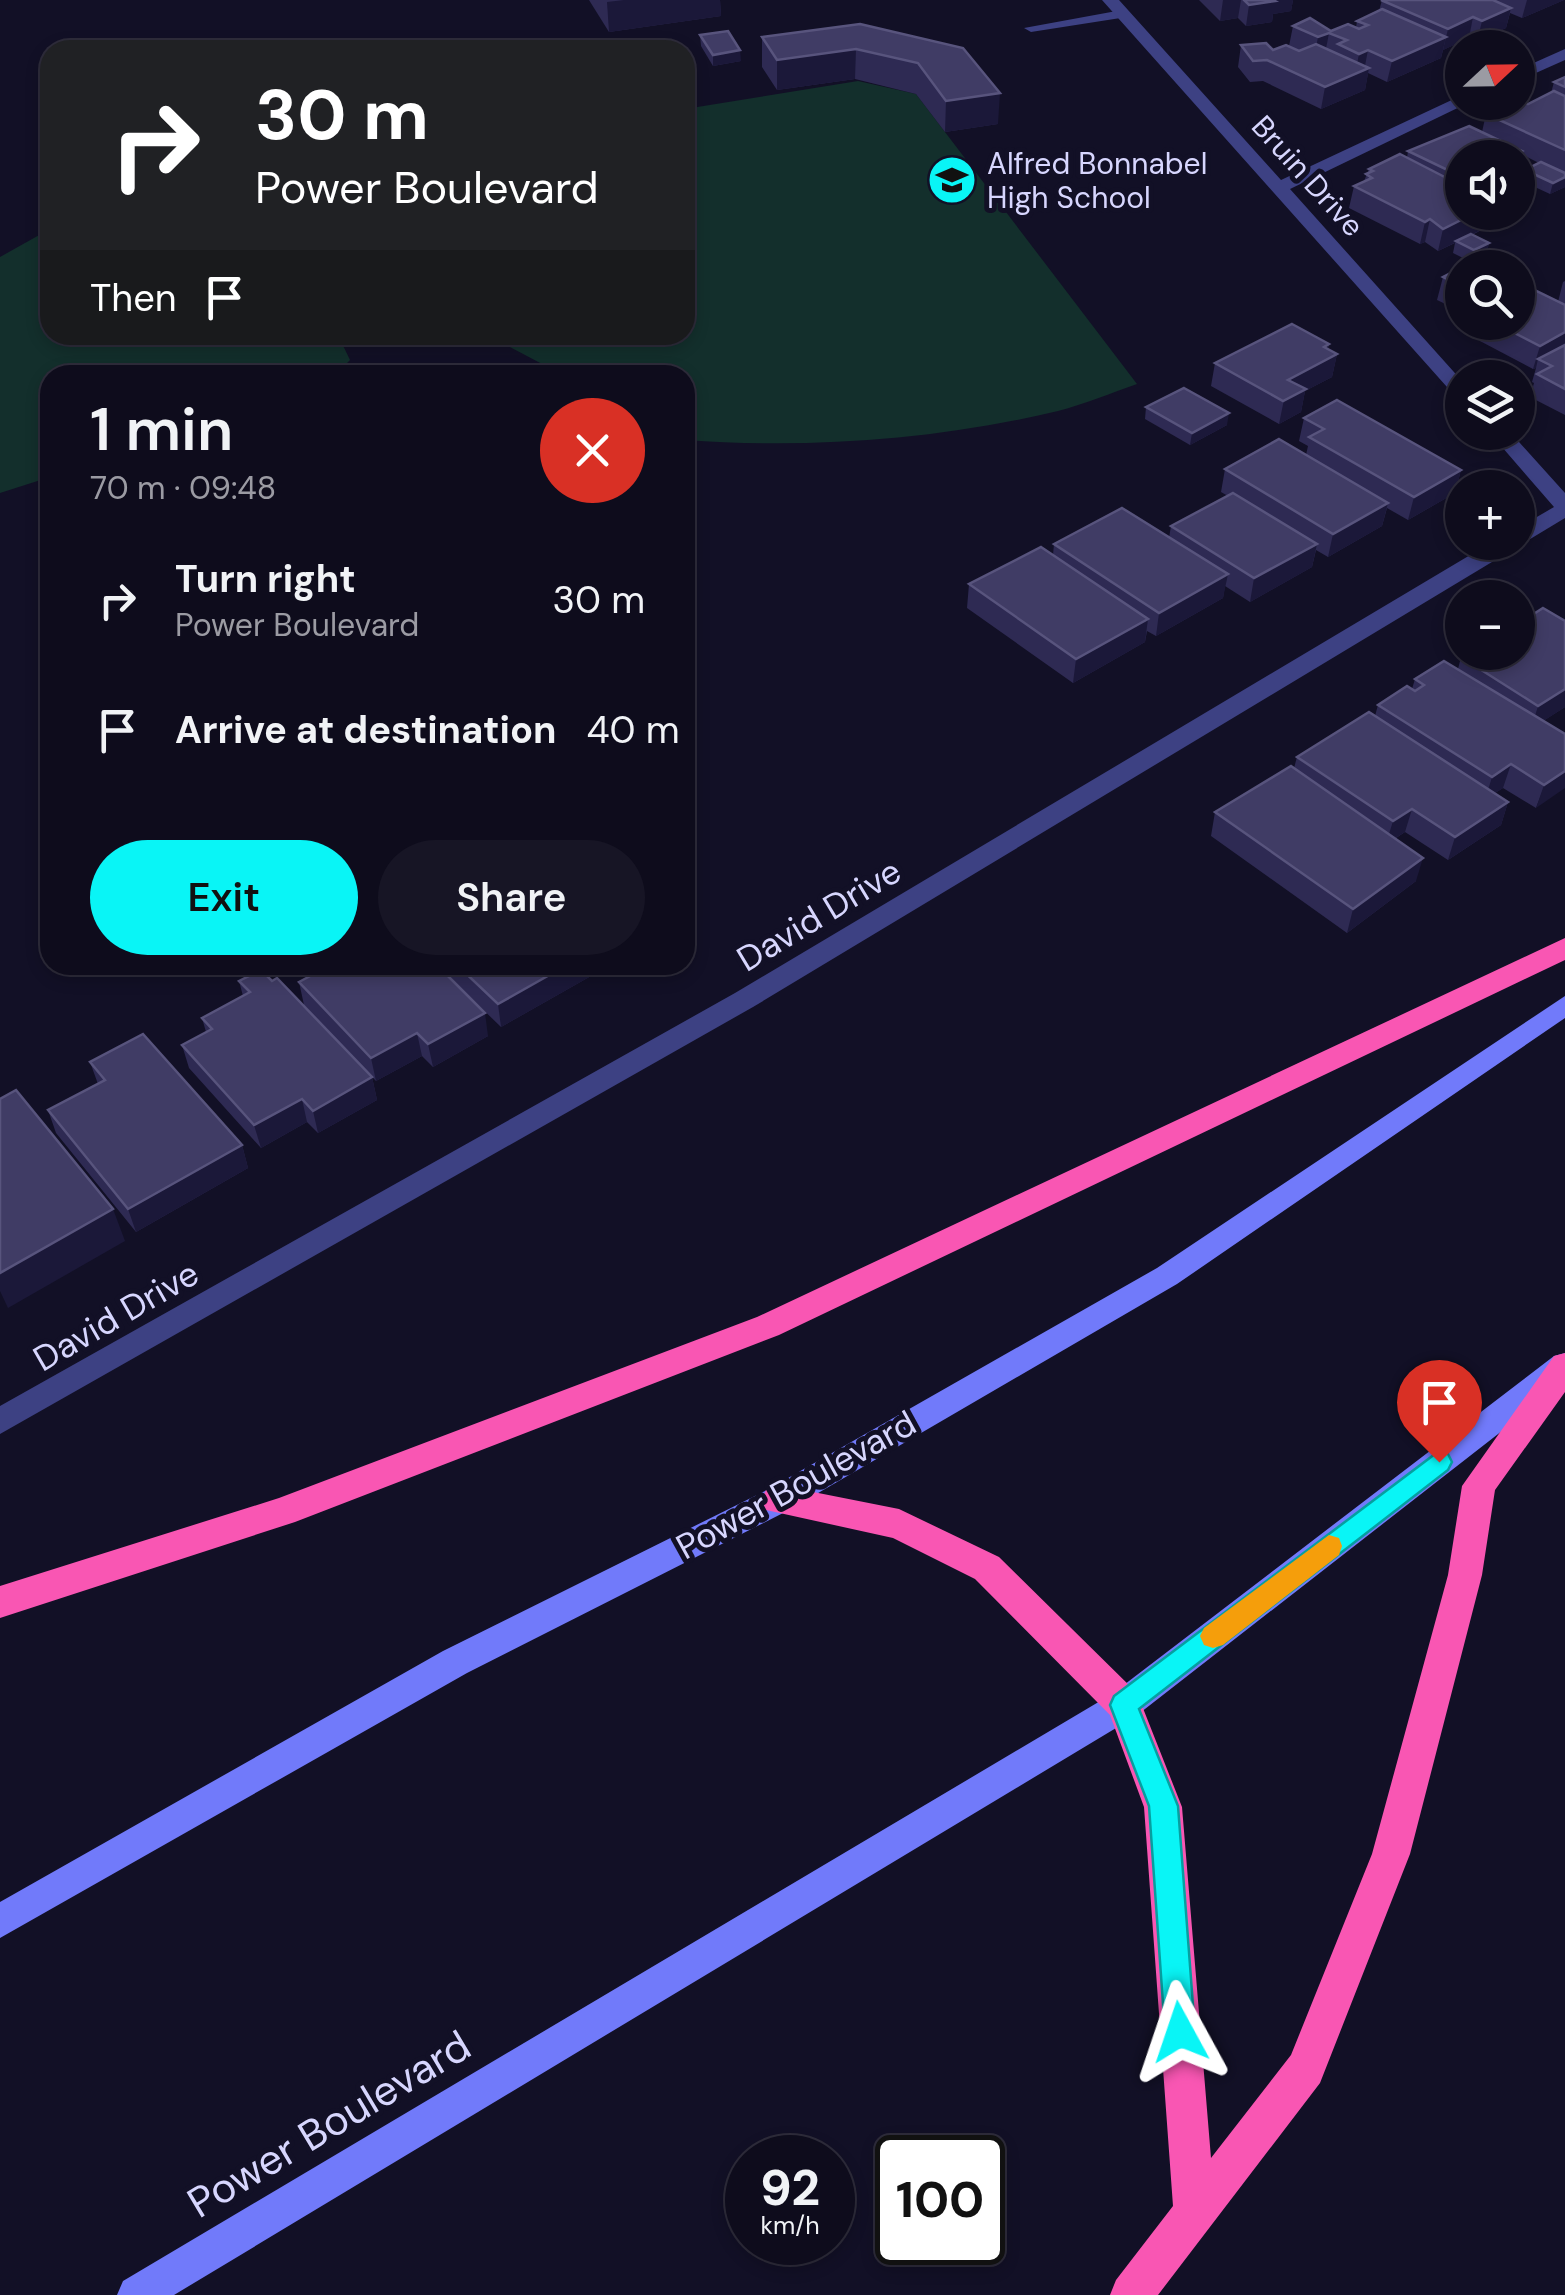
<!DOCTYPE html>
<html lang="en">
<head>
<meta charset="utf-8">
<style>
  :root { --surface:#0e0c1c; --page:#171525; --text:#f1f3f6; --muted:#9b9ba3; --line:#2e2c3b; --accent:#09f5f6 }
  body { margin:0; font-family:"DM Sans",sans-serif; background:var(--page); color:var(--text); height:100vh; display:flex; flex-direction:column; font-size:38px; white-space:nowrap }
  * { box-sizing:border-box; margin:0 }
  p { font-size:32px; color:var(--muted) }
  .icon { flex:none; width:55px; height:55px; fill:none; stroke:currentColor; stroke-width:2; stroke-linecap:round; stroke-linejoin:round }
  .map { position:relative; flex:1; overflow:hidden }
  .side { position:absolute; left:40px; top:365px; width:655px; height:610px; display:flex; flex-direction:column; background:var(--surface); border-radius:30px; box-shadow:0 5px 15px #0003,0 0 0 2px var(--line) }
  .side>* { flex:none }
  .guide { position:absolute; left:40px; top:40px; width:655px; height:305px; border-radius:30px; box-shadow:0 5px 15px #0003,0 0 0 2px var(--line); background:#202124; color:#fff; overflow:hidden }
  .needle { width:65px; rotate:68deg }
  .tools { position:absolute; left:1445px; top:30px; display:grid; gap:20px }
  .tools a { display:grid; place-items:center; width:90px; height:90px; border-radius:50%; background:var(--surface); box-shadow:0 5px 15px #0003,0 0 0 2px var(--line); font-size:50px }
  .speed { position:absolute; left:725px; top:2135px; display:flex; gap:20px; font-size:50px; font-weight:700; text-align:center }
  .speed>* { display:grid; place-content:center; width:130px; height:130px; border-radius:50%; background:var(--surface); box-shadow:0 5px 15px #0003,0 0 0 2px var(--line); line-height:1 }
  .speed small { font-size:25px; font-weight:400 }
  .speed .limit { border:5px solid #111; border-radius:15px; background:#fff; color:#111 }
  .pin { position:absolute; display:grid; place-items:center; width:85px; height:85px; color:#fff; margin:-102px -42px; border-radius:50% 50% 50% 0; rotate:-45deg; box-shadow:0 0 10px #0007 }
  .pin .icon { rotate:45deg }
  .me { position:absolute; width:110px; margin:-55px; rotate:355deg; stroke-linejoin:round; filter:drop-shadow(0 0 8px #0008) }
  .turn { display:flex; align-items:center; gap:35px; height:210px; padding:0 50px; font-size:45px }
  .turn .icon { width:130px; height:130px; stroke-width:2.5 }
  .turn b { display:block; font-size:70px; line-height:85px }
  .then { display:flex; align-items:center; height:95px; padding:0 50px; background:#0003; gap:20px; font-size:38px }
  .round { display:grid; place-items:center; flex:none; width:105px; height:105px; border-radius:52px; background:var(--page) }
  .overview { display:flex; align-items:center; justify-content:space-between; height:170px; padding:0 50px }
  h1 { font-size:60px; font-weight:600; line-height:75px }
  .cta { display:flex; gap:20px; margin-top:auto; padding:20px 50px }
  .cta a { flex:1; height:115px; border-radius:60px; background:var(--accent); color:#111; font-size:40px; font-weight:600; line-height:115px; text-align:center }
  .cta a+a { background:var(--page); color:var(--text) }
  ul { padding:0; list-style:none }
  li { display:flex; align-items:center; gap:30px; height:130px; padding:0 50px }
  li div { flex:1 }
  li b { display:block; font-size:38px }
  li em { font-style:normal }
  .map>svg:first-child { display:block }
  .green { fill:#132f2c }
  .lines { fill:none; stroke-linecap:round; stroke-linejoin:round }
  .service { fill:#3d4183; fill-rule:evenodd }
  .minor { fill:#3d4183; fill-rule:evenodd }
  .secondary { fill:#717afa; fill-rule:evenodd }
  .motorway { fill:#f956b3; fill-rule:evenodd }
  .wall { fill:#2e2a53 }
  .shaded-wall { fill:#1b1839 }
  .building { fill:#403c65; stroke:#58547d; stroke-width:2.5 }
  .route { fill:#09f5f6; stroke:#069fa0; stroke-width:2.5 }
  .slow { fill:#f59e0b }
  .labels { text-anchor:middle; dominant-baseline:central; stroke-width:10; stroke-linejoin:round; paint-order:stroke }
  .far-poi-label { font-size:30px; fill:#d7d6fe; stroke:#121026; text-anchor:start }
  .far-street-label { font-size:30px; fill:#d7d6fe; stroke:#121026 }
  .street-label { font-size:35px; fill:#d7d6fe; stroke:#121026 }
  .near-street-label { font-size:42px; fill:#d7d6fe; stroke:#121026 }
</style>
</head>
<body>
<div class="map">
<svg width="1565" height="2295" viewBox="0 0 1565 2295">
  <rect width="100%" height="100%" fill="#121026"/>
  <!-- green -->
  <g class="green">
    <path d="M858 81 916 94 1137 384C1111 393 1085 404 1058 411 938 440 807 449 685 440V375H563L487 335H685V109Z"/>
    <polygon points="50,229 50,335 338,335 350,360 335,375 50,375 50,477 0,493 0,257"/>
  </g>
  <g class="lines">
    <!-- service -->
    <polygon class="service" points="1122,10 1129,14 1127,17 1031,32 1024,28"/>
    <!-- minor -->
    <g class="minor">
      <polygon points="1102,0 1119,0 1281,180 1456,98 1462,97 1462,102 1470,102 1290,189 1462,381 1462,398 1455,396"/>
      <polygon points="1565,49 1565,60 1518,81 1518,70"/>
      <polygon points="1489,432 1510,432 1565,493 1565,518 753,1007 0,1434 0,1406 735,993 1492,542 1518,542 1518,528 1554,507"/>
    </g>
    <!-- secondary -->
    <g class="secondary">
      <polygon points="1565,996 1565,1018 1177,1284 789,1510 467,1673 0,1938 0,1902 443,1651 767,1490 1157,1268"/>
      <polygon points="1565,1353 1565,1382 1136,1716 174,2295 117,2295 123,2281 1112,1694 1554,1356"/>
    </g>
    <!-- motorway -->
    <g class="motorway">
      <polygon points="1565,938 1565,960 779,1335 295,1522 0,1618 0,1586 279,1498 757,1317"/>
      <polygon points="1565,1353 1565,1392 1495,1490 1482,1575 1410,1854 1320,2083 1158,2295 1110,2295 1116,2280 1173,2206 1144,1807 1110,1715 975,1579 893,1538 766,1510 761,1500 766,1490 778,1485 899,1509 999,1557 1137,1693 1182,1807 1211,2158 1291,2055 1372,1854 1448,1575 1462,1486 1554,1356"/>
    </g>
  </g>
  <!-- wall -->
  <g class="wall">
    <polygon points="589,0 720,0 721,16 609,32"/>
    <polygon points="1199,0 1293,0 1291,11 1273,14 1272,22 1246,26 1238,18 1220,21"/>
    <polygon points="1382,0 1564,0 1522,18 1510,13 1506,28 1477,42 1469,38 1443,50 1441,58 1387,82 1368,73 1365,90 1321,109 1263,81 1250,82 1238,67 1241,45 1273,50 1289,46 1293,26 1331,31 1356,28 1357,21 1379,11"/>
    <polygon points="700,35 741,61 713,66 701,46"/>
    <polygon points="762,37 963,48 998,124 945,132 916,94 855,79 777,90 762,67"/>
    <polygon points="1565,77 1565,187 1550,194 1522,181 1525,170 1539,163 1521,154 1518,168 1518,158 1462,158 1462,212 1491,225 1472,235 1489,243 1486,255 1471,262 1453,253 1455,243 1438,251 1425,242 1420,244 1349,208 1354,186 1364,181 1369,169 1407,158 1408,151 1482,132 1486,114 1528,104 1551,93 1554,82"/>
    <polygon points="1462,268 1462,318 1455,314 1456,309 1437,300 1443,277"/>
    <polygon points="1565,281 1565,415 1530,397 1534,383 1532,382 1536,368 1533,369 1480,341 1481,334 1474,331 1476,325 1471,322 1518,322 1558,302 1563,282"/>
    <polygon points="1329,344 1328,349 1337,354 1332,377 1305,391 1301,412 1279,424 1211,386 1215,363"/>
    <polygon points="1146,407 1227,425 1190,445 1145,419"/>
    <polygon points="1304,418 1461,470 1455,493 1408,520 1387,508 1382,526 1328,557 1316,550 1312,567 1250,602 1225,586 1223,598 1156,636 1147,631 1145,642 1073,683 967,608 969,584 1053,555 1054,544 1169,538 1171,526 1228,496 1221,492 1225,469 1306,455 1308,446 1299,441"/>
    <polygon points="1565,621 1565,707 1543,721 1565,734 1536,808 1503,788 1495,793 1508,802 1501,825 1448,860 1405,832 1396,838 1416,881 1347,933 1211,836 1215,812 1294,768 1297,757 1375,716 1378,705 1412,689 1415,679 1458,669 1461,657"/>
    <polygon points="319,965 437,965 488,1036 433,1067 422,1056 376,1081 304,1005 299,982 320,971"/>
    <polygon points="437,965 597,965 598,972 501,1027"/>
    <polygon points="239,981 372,1077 377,1100 318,1133 307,1122 261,1148 189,1068 182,1045 206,1032 202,1018 243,996"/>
    <polygon points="90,1062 242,1145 248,1168 136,1232 56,1133 48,1110 98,1084"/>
  </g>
  <!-- shaded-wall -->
  <g class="shaded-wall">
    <polygon points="624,0 720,0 721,16 609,32 607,2"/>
    <polygon points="1223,0 1241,0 1238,18 1220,21"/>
    <polygon points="1266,0 1293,0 1291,11 1273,14 1272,22 1246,26 1249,5"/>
    <polygon points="1527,0 1564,0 1522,18"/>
    <polygon points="1511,8 1506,28 1477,42 1482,21"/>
    <polygon points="1473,17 1469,38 1443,50 1448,29"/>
    <polygon points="1329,33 1325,54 1314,58 1318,37"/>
    <polygon points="1446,37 1441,58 1387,82 1392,61"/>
    <polygon points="856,49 855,79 777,90 777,60"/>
    <polygon points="740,50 741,61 713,66 713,55"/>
    <polygon points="1368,50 1364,71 1369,68 1365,90 1321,109 1325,87 1355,74 1359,54"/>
    <polygon points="1000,93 998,124 945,132 946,101"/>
    <polygon points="1522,151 1518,168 1518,158 1508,158"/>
    <polygon points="1565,177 1565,187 1550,194 1553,183"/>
    <polygon points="1477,212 1494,212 1491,225 1438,251 1443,229"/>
    <polygon points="1430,219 1425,242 1420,244 1425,222"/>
    <polygon points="1489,243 1486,255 1471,262 1474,250"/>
    <polygon points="1565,332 1565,352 1538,359 1536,368 1533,369 1540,346"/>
    <polygon points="1329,344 1326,360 1337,354 1332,377 1305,391 1301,412 1279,424 1288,380"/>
    <polygon points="1229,413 1227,425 1190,445 1192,433"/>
    <polygon points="1461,470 1455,493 1408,520 1414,497"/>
    <polygon points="1388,503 1382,526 1328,557 1333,534"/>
    <polygon points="1317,544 1312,567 1250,602 1254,578"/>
    <polygon points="1228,574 1223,598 1156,636 1159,613"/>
    <polygon points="1148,619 1145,642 1073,683 1076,659"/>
    <polygon points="1565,689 1565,707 1531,729 1538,706"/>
    <polygon points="1511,764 1503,788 1485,800 1492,777"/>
    <polygon points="1565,771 1565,788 1536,808 1544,785"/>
    <polygon points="1508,802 1501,825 1448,860 1455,837"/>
    <polygon points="1412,809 1405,832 1386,844 1393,821"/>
    <polygon points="1423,858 1416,881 1347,933 1353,909"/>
    <polygon points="687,878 688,902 685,903 685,880"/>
    <polygon points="567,965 597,965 598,972 501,1027 498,1004"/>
    <polygon points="485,1013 488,1036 433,1067 428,1044"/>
    <polygon points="417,1033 422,1056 376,1081 371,1058"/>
    <polygon points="372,1077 377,1100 318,1133 313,1111"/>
    <polygon points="302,1099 307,1122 261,1148 254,1125"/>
    <polygon points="242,1145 248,1168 136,1232 128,1209"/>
    <polygon points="113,1209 125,1241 8,1308 0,1291 0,1273"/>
  </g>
  <!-- building -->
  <g class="building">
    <polygon points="1244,0 1273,0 1275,1 1249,5"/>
    <polygon points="1381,0 1493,0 1511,8 1482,21 1473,17 1448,29"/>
    <polygon points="1382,9 1446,37 1392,61 1368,50 1359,54 1338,44 1347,40 1329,33 1318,37 1293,26 1310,18 1331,31 1348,24 1359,29 1368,25 1357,21"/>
    <polygon points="860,24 963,48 1000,93 946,101 918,63 856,49 777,60 762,37"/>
    <polygon points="728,31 740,50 713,55 700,35"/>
    <polygon points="1266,43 1273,50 1286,45 1299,51 1316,44 1369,68 1325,87 1267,60 1253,61 1241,45"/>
    <polygon points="1565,77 1565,87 1554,82"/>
    <polygon points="1554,91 1565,96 1565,150 1486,114 1511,102 1518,102 1518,99 1528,104"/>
    <polygon points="1469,126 1522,151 1508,158 1462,158 1462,177 1408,151"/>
    <polygon points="1400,154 1462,186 1462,212 1477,212 1443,229 1430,219 1425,222 1354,186 1372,178 1366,174 1373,171 1369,169"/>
    <polygon points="1541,162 1565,173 1565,177 1553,183 1525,170"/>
    <polygon points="1471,234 1489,243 1474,250 1456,241"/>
    <polygon points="1476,260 1490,268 1462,268 1462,287 1443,277"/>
    <polygon points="1518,282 1565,305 1565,332 1540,346 1493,322 1518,322"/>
    <polygon points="1292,324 1329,344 1324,347 1337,354 1288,380 1306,389 1283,401 1215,363"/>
    <polygon points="1565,345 1565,389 1537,374 1552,366 1538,359"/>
    <polygon points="1184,388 1229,413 1192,433 1146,407"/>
    <polygon points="1337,400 1461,470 1414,497 1309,437 1324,429 1304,418"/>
    <polygon points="1279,439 1388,503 1333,534 1225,469"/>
    <polygon points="1233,493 1317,544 1254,578 1171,526"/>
    <polygon points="1122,508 1228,574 1159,613 1054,544"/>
    <polygon points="1041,547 1148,619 1076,659 969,584"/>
    <polygon points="1543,608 1565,621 1565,689 1538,706 1461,657 1470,652 1518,652 1518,624"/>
    <polygon points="1444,661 1565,734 1565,771 1544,785 1511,764 1492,777 1378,705 1407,686 1415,691 1424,685 1415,679"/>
    <polygon points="1369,712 1508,802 1455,837 1412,809 1393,821 1297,757"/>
    <polygon points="1291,766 1423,858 1353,909 1215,812"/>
    <polygon points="326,965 437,965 485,1013 428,1044 417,1033 371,1058 299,982 327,967"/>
    <polygon points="457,965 567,965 498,1004"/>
    <polygon points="261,970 272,981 277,978 372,1077 313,1111 302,1099 254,1125 182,1045 212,1029 202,1018 250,992 239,981"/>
    <polygon points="143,1034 242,1145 128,1209 48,1110 105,1080 90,1062"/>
    <polygon points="16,1090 113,1209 0,1273 0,1099"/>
  </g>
  <!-- route -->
  <polygon class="route" points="1439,1451 1448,1454 1452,1462 1448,1470 1139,1709 1178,1806 1195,2032 1190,2043 1180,2048 1169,2043 1165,2032 1149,1806 1110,1705 1114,1696"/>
  <!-- slow -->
  <polygon class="slow" points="1329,1535 1339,1538 1342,1546 1339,1555 1223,1645 1213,1648 1204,1645 1200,1636 1204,1628"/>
  <!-- icons -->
  <defs>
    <g id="school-disc" transform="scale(2.5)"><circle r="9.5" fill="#09f5f6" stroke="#121026"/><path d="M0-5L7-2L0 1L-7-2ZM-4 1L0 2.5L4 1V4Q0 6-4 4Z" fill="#111"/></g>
  </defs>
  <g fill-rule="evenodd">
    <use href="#school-disc" x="952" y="180"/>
  </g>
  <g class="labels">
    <!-- far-poi labels -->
    <g class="far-poi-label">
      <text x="987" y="163">Alfred Bonnabel<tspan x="987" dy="34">High School</tspan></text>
    </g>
    <!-- far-street labels -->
    <g class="far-street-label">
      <text transform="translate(1308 176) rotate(48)">Bruin Drive</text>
    </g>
    <!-- street labels -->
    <g class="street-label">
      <text transform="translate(819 915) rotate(-31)">David Drive</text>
      <text transform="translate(116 1316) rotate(-30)">David Drive</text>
      <text transform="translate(796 1485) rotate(-29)">Power Boulevard</text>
    </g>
    <!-- near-street labels -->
    <g class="near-street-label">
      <text transform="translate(329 2124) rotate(-31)">Power Boulevard</text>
    </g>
  </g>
</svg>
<div class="tools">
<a><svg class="needle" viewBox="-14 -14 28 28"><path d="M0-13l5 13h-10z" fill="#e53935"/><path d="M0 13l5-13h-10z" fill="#9b9ba3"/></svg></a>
<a><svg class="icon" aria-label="sound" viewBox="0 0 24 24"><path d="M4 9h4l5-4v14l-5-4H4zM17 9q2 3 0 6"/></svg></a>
<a><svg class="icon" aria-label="search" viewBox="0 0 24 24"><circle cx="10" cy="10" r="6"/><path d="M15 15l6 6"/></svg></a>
<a><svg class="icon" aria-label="layers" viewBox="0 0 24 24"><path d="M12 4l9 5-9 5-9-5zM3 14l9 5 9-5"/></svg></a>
<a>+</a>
<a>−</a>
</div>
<div class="speed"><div>92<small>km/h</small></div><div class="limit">100</div></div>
<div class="pin" style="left:1439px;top:1462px;background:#d93025"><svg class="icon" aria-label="arrive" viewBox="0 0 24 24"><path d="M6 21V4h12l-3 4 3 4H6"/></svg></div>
<svg class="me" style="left:1180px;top:2032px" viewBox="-20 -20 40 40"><path d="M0-17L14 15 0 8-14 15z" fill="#09f5f6" stroke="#fff" stroke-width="4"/></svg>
<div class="guide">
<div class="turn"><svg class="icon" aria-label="right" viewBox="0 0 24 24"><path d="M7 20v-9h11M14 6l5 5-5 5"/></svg><div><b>30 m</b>Power Boulevard</div></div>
<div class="then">Then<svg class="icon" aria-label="arrive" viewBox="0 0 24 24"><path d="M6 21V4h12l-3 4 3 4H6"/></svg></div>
</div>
<section class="side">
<div class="overview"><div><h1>1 min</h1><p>70 m · 09:48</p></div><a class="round" style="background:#d93025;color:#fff"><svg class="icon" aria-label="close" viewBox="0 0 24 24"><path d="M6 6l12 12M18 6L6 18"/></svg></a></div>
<ul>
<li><svg class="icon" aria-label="right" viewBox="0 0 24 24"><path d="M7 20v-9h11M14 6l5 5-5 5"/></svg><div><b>Turn right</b><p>Power Boulevard</p></div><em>30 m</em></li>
<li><svg class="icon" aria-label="arrive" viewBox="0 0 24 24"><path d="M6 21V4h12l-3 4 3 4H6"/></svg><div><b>Arrive at destination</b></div><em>40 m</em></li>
</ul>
<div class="cta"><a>Exit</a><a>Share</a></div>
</section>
</div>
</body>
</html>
